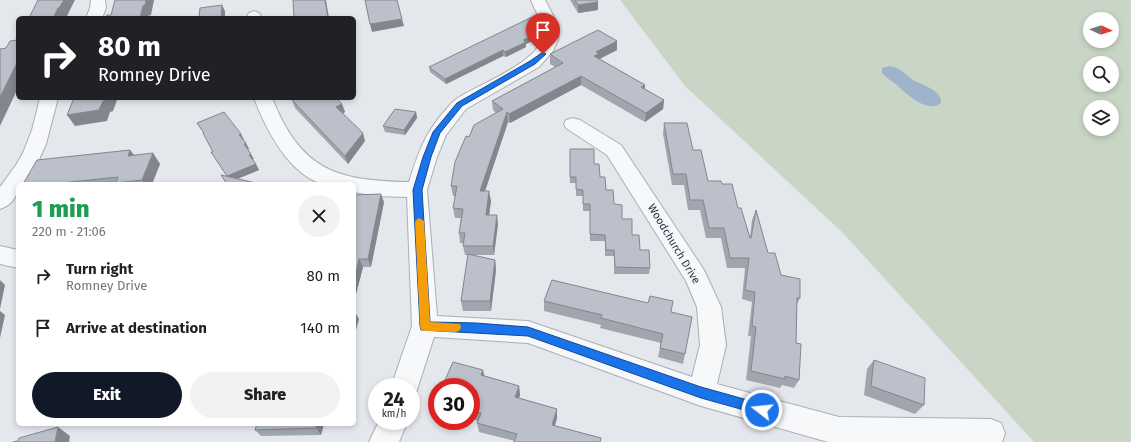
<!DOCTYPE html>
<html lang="en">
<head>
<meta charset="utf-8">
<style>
  :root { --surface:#fff; --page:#f2f2f2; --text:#202124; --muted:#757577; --accent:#111827 }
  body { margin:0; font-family:"Fira Sans",sans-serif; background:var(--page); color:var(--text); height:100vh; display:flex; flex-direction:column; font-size:15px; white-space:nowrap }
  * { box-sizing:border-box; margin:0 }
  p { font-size:13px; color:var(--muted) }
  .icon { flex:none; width:22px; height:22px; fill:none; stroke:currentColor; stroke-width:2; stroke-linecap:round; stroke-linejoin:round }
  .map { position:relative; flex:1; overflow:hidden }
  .side { position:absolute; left:16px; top:182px; width:340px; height:244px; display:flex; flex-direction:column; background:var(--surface); border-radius:6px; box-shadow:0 2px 6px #0003 }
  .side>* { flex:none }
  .hud { position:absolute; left:16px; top:16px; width:340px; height:84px; border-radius:6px; box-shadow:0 2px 6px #0003; background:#202124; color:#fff; overflow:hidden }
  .needle { width:26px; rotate:94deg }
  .buttons { position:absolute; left:1083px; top:12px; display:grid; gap:8px }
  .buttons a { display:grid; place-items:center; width:36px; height:36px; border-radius:50%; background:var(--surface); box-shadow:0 2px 6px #0003; font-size:20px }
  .speed { position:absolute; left:368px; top:378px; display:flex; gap:8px; font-size:20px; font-weight:700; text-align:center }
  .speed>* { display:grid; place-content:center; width:52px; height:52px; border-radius:50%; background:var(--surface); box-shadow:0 2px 6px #0003; line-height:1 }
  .speed small { font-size:10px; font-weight:400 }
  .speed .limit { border:6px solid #d22; background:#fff; color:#111 }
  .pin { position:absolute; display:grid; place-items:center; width:34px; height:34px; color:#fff; margin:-41px -17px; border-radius:50% 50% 50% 0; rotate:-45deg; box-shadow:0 0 4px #0007 }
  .pin .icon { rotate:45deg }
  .me { position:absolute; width:44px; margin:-22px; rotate:286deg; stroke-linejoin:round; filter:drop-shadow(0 0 3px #0008) }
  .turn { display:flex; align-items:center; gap:14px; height:84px; padding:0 16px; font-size:18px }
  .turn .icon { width:52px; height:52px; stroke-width:2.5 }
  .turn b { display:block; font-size:28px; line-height:34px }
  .round { display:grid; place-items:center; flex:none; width:42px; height:42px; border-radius:21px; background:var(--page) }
  .summary { display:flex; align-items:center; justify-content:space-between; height:68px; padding:0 16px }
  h1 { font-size:24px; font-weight:800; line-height:30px; color:#1e9e55 }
  .action { display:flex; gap:8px; margin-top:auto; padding:8px 16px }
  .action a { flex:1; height:46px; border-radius:24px; background:var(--accent); color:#fff; font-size:16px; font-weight:800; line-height:46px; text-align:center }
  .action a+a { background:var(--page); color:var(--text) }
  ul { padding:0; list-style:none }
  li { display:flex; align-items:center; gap:12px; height:52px; padding:0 16px }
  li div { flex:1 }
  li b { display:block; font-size:15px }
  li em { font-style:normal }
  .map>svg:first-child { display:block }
  .green { fill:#c9d6c5; fill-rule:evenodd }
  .water { fill:#9fb4cc }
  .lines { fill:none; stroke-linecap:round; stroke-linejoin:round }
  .street-casing { stroke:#a9aeb7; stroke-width:2 }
  .street { fill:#f7f8fa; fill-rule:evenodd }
  .wall { fill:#a1a5ae }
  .shaded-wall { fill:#83868d }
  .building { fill:#bbc0ca; stroke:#83868d }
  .route { fill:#1a73e8; stroke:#114b97 }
  .slow { fill:#f59e0b }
  .labels { text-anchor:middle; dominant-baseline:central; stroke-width:4; stroke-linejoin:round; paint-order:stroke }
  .street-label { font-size:11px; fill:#2b3445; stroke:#f4f6f9 }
</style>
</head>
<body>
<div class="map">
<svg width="1131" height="442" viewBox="0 0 1131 442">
  <rect width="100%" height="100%" fill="#e4e7ec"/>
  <!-- green -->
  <path class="green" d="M620 0H1131V442H1034L843 233 685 86ZM1090 19H1112V41H1090ZM1090 63H1112V85H1090ZM1090 107H1112V129H1090Z"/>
  <!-- water -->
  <path class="water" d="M889 66C900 67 905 74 913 80 922 85 942 90 941 103 928 114 906 94 897 85 892 81 886 78 882 73V68Z"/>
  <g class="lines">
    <!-- street casing -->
    <g class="street-casing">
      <g id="street">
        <polygon points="91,0 105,0 106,8 102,18 86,18 90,8"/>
        <path d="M531 0H545L555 19 559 33 558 40 553 51 539 67 466 109 446 135 437 157 427 190 437 316 528 321 692 377 700 345 697 307 686 281 607 155 566 128 564 124 566 120 573 118 580 120 621 145 704 270 721 307 726 345 717 384 839 417 991 419 1001 423 1005 433 1002 442H828L701 406 528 343 434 337 415 396 411 397V387H391L412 326 407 197 376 196 354 192V184C345 184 332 186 323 184 289 175 265 128 254 98H272C301 170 336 181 409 182 418 154 423 137 442 114 446 110 450 104 455 100 476 85 542 62 543 34 543 23 535 10 531 0Z"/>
        <polygon points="254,11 259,13 262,18 246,18 249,13"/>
        <path d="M40 98H58L46 144 38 162 25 184H18C18 196 12 205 0 209V187L16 165 23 153 32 130Z"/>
        <polygon points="0,246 18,250 18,268 0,264"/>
        <polygon points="379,421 408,421 399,442 369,442"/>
      </g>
    </g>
    <!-- street -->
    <use href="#street" class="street"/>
  </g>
  <!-- wall -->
  <g class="wall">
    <polygon points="570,0 597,0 598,2 598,10 578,13"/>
    <polygon points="539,38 526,44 526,47 506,57 503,56 446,84 430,72 429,67"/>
    <polygon points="617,41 617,50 600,59 645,85 645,89 664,100 663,109 645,122 581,85 510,123 508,122 485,191 491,201 489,215 498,224 494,255 471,255 495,260 496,270 491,311 463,311 461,301 468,255 465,255 463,246 464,243 460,243 459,233 461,218 455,218 453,208 455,196 453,196 451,186 469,137 496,113 493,110 492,101 555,67 550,64 550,54"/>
    <polygon points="291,98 336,98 342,104 345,112 343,113 365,141 348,164 295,108 292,100 292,99"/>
    <polygon points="416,112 417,118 405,135 385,132 383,126"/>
    <polygon points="197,123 241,134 244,140 243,140 249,149 247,150 259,170 237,179 260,184 227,184 221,175 227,176 211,152 213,152 204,133"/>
    <polygon points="664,123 693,150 708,181 722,184 738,208 750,237 752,220 756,210 768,253 781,275 800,298 797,304 796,343 799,380 794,388 782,385 780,388 746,380 751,336 748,336 752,302 742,299 745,268 727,268 721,238 706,238 700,210 688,210 684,185 672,185 663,134"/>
    <polygon points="570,149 594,164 600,177 614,204 632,235 640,250 650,268 649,274 614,274 614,256 605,256 605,241 590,241 590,211 583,211 583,196 576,196 576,183 570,183"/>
    <polygon points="130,150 134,155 153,153 160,164 152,184 23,184"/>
    <polygon points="354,195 384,202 371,267 363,267 354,302"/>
    <polygon points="544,301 671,312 685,354 683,364 658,357 661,343 600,328 601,325 544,311"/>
    <polygon points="874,360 924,405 915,414 864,395 867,369"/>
    <polygon points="485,376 519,386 520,395 519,398 557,409 557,418 555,426 601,438 600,442 514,442 515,441 479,432 477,423 478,421 471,419 471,387"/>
    <polygon points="257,424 324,424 321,435 261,436 255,430"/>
  </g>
  <!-- shaded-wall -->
  <g class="shaded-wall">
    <polygon points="64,0 75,0 66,18 53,18 58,8"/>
    <polygon points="146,0 154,0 151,15 148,16 148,18 140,18 143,6"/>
    <polygon points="325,0 326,0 329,18 328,18"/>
    <polygon points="598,2 598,10 578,13 578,5"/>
    <polygon points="222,5 225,11 225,18 221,18"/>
    <polygon points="402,19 404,26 372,32 370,24"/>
    <polygon points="539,32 539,38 526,44 526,47 506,57 505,52 523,40"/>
    <polygon points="617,41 617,50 599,59 594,56 596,52"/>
    <polygon points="503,50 503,56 446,84 445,79"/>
    <polygon points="18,61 18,88 0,126 0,97"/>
    <polygon points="581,76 581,85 510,123 509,114"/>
    <polygon points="645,85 644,94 641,87"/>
    <polygon points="106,98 119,98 118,100 117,100 113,111 110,112 107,121 75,126 67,115 103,101"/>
    <polygon points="664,100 663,109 645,122 646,113"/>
    <polygon points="342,104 345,112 339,115 336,107"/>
    <polygon points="416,112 417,118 405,135 404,130"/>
    <polygon points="507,112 508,122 482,200 480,191"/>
    <polygon points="363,133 365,141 348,164 345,156"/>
    <polygon points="241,134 244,140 242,140 239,135"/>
    <polygon points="246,143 249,149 246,150 244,144"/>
    <polygon points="130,150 138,161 128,156"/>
    <polygon points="153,153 160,164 152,184 144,184 142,180"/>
    <polygon points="251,154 254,159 252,160 249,155"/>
    <polygon points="256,164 259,170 230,182 227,176"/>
    <polygon points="489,191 491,201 488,224 486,215"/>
    <polygon points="381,194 384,202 371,267 368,259"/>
    <polygon points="497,215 498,224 494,255 493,246"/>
    <polygon points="359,259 363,267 354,302 354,281"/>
    <polygon points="495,260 496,270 491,311 490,301"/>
    <polygon points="0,280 5,285 0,309"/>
    <polygon points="0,311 5,315 0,338"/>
    <polygon points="355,312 359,319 354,338 354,316"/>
    <polygon points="483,370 485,379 481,375"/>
    <polygon points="519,386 520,395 516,406 515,397"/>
    <polygon points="557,409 557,418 552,434 552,425"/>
    <polygon points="317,424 324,424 321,435 316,428"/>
    <polygon points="58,427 70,436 69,442 55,442"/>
  </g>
  <!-- building -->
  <g class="building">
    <polygon points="38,0 64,0 59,8 58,8 53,18 29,18"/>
    <polygon points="115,0 146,0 145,5 143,6 140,18 106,18 107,15 111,15"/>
    <polygon points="293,0 325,0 328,18 294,18"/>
    <polygon points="365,0 397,0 402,19 370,24"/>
    <polygon points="575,0 597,0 598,2 578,5"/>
    <polygon points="222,5 221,18 199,18 200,8"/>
    <polygon points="532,17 539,32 523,40 526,42 505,52 503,50 445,79 429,67"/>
    <polygon points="598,30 617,41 596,52 599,54 594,56 645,85 641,87 664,100 646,113 581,76 509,114 507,112 480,191 489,191 486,215 497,215 493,246 463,246 465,233 459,233 463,209 453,208 457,186 451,186 455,162 466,136 469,137 474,125 503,109 492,101 563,63 550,54"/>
    <polygon points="18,38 18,61 0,97 0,49 6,48 10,41 17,40"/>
    <polygon points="74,98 106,98 105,101 103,101 99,110 67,115"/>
    <polygon points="295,98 336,98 342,104 336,107 363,133 345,156 292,100"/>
    <polygon points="395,109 416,112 404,130 383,126"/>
    <polygon points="224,112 241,134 239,135 246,143 244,144 251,154 249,155 256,164 227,176 211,152 213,152 203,133 204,133 197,123"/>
    <polygon points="664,123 687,123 693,150 701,150 708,181 721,181 722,184 732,184 738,208 741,208 750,238 751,238 756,210 768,253 775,253 781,275 800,279 800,298 797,298 796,343 801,344 799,380 785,376 785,379 751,371 756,327 752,326 755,292 745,290 749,258 730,258 724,228 709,228 703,200 690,200 686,174 673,174"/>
    <polygon points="570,149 594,149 594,164 599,164 600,177 605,177 606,190 613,190 614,204 622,205 622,219 632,219 632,235 639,235 640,250 649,250 650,268 615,267 614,250 606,250 605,235 590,234 590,204 583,204 583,190 576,189 576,177 570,177"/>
    <polygon points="130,150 128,156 153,153 142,180 116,183 118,177 52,184 23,184 37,160"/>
    <polygon points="221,175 260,184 227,184"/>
    <polygon points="381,194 368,259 359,259 354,281 354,195"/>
    <polygon points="468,254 495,260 490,301 461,301"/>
    <polygon points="552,280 648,303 650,296 673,301 671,312 692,317 685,354 660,348 663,334 601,318 602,315 544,301"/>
    <polygon points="874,360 925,378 924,405 871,386"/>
    <polygon points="453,362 483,370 481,375 519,386 515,397 557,409 552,425 601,438 600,442 514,442 517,434 477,423 481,413 471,411 471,387 442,387"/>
    <polygon points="257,424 317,424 316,428 255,430"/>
    <polygon points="58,427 55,442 13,442 18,441 19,438"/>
  </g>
  <!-- route -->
  <polygon class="route" points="543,52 546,54 535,64 462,106 440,133 431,157 422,190 430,322 476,323 528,327 701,387 762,404 766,406 768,410 766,414 762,415 701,398 528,336 421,330 420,326 413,190 423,157 433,132 457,103 530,61"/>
  <!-- slow -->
  <polygon class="slow" points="419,218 424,221 430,322 460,324 461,327 460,330 456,332 425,331 421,330 420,326 415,221"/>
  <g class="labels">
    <!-- street labels -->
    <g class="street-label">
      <text transform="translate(674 244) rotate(59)">Woodchurch Drive</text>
    </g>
  </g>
</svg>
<div class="buttons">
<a><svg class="needle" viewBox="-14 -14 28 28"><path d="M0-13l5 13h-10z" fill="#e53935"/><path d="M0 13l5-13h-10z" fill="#757577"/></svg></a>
<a><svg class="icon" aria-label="search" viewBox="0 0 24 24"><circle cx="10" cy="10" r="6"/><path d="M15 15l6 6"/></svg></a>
<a><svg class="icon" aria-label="layers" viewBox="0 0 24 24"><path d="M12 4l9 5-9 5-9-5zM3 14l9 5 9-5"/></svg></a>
</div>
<div class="speed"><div>24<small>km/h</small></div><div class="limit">30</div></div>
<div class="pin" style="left:543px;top:54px;background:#d93025"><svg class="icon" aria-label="arrive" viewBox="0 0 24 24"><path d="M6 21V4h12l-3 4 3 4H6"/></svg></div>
<svg class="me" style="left:762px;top:410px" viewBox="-20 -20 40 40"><circle r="17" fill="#1a73e8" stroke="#fff" stroke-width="3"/><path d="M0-11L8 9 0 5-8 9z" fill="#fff"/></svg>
<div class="hud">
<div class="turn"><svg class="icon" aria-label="right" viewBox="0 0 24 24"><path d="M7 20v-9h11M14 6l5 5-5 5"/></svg><div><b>80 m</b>Romney Drive</div></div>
</div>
<section class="side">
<div class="summary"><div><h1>1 min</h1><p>220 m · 21:06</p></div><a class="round"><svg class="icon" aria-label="close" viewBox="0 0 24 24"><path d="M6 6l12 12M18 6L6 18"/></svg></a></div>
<ul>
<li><svg class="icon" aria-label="right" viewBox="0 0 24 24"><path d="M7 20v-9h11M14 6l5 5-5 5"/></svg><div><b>Turn right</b><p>Romney Drive</p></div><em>80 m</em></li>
<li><svg class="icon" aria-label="arrive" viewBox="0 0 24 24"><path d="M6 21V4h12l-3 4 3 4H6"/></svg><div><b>Arrive at destination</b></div><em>140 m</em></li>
</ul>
<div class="action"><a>Exit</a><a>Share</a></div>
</section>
</div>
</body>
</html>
